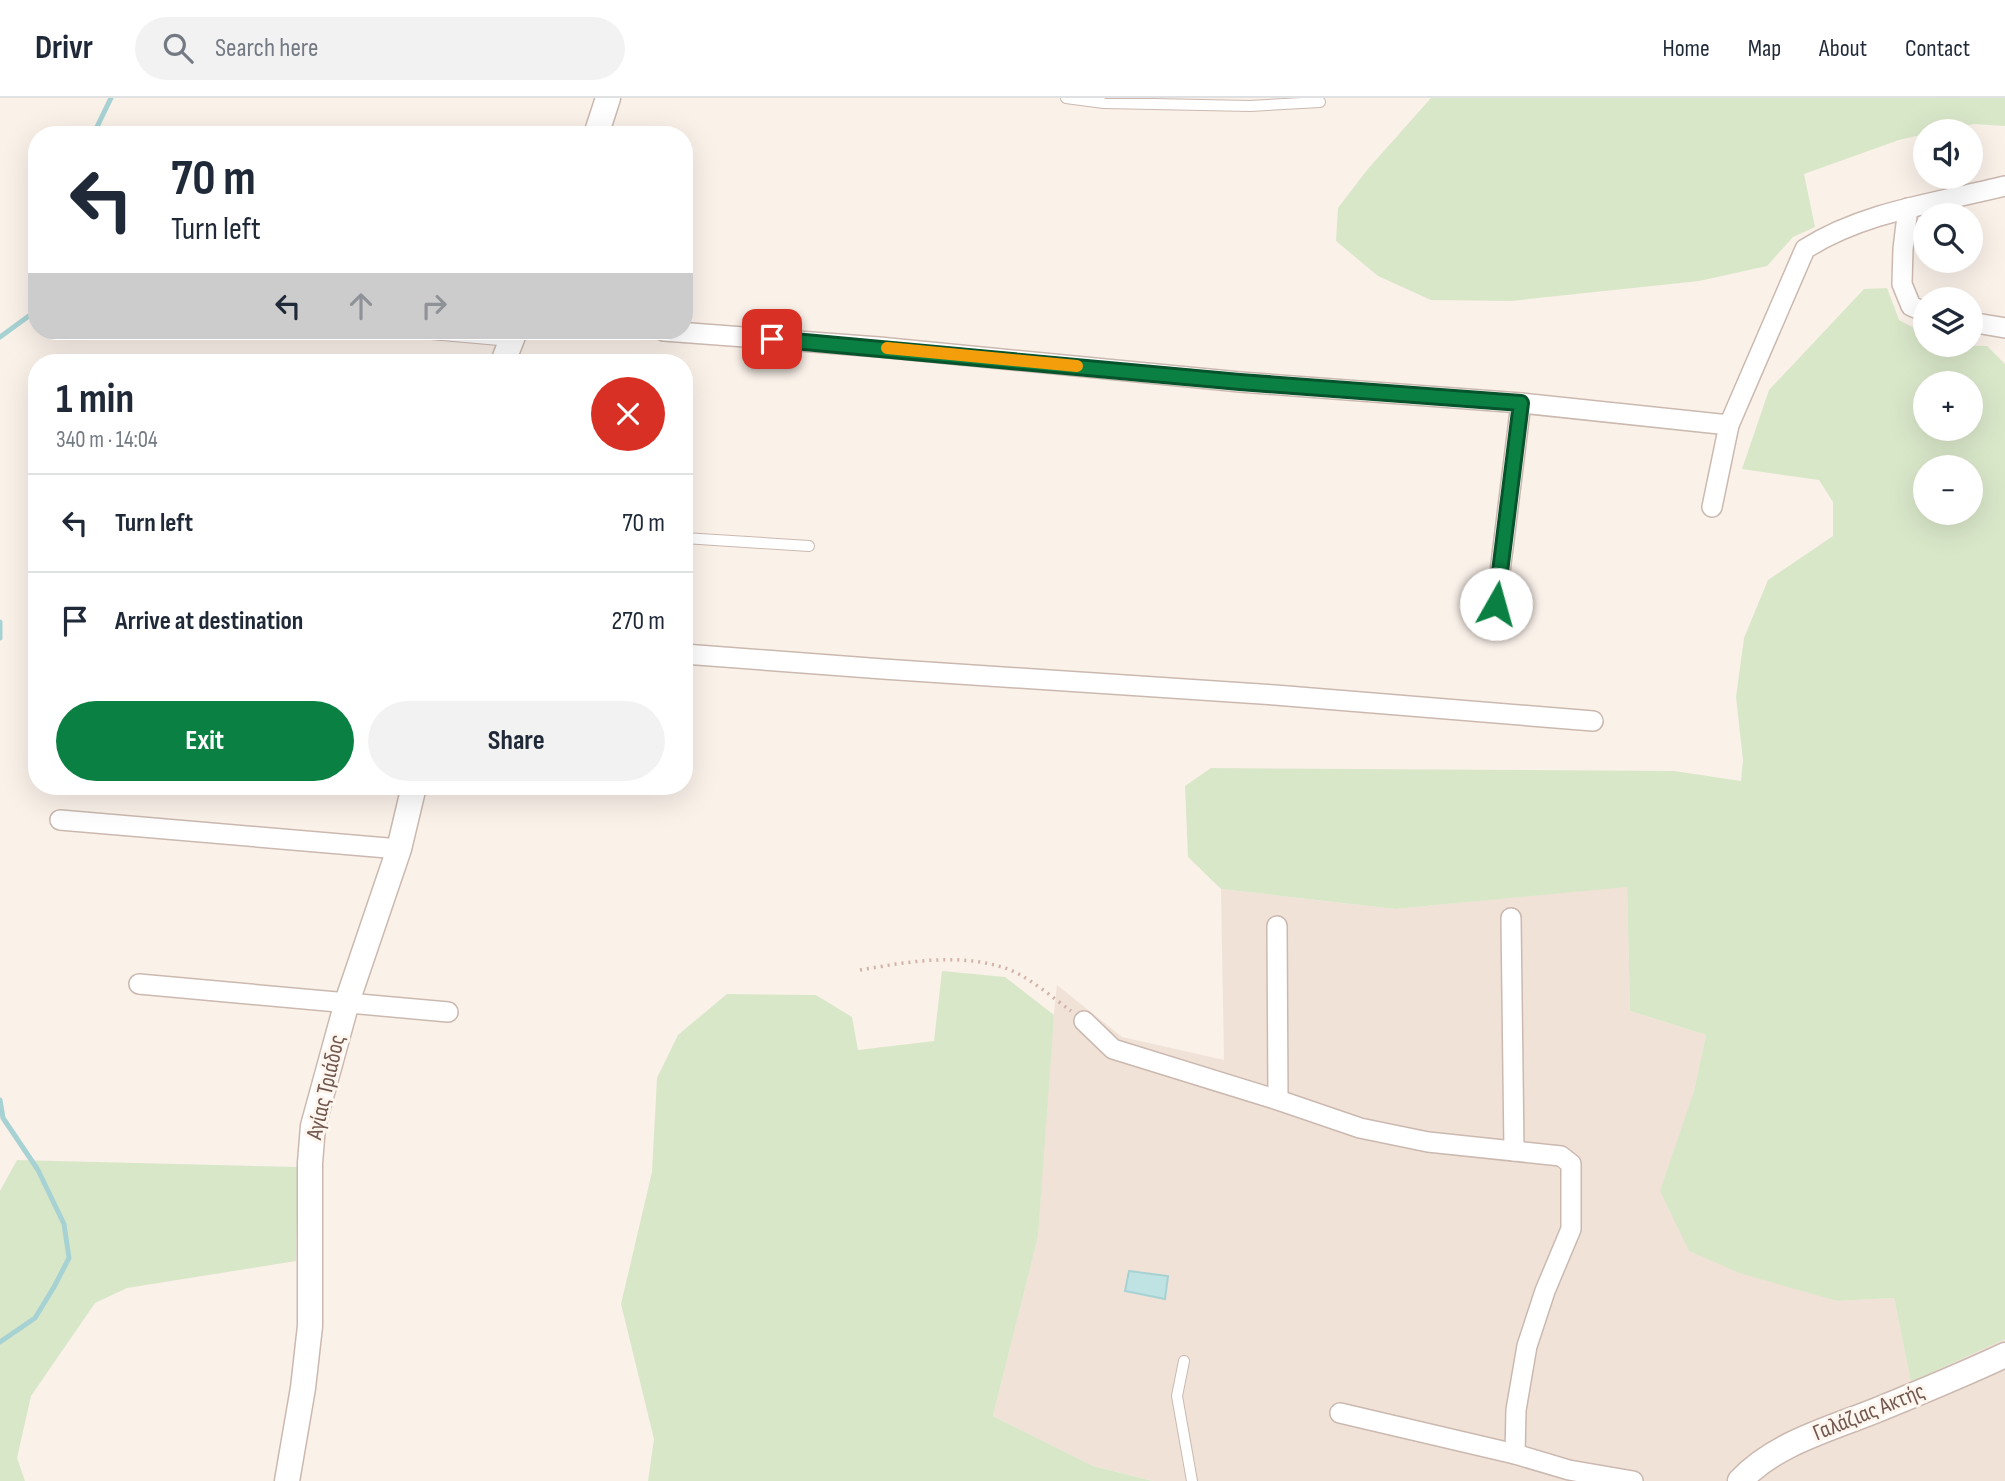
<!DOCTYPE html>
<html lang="en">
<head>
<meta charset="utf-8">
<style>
  :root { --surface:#fff; --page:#f2f2f3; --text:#1f2937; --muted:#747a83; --line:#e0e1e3; --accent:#0b8043 }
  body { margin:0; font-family:"Sofia Sans Condensed",sans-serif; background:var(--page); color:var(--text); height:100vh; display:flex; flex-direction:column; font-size:26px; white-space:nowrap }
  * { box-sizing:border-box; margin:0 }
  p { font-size:23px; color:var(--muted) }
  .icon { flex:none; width:38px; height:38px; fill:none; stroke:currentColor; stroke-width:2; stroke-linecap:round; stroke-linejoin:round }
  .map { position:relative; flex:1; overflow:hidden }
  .sheet { position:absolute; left:28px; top:256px; width:665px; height:441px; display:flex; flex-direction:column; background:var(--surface); border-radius:28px; box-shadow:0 7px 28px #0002 }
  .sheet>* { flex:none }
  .guide { position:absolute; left:28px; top:28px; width:665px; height:214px; border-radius:28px; box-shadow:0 7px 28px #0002; background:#fff; color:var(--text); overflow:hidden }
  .buttons { position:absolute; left:1913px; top:21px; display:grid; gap:14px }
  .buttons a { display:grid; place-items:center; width:70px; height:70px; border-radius:50%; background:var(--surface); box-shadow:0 7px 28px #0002; font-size:35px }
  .pin { position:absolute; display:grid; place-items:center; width:60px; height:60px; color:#fff; margin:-30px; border-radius:14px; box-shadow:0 4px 10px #0006 }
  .me { position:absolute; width:77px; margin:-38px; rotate:7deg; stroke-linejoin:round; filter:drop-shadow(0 0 5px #0008) }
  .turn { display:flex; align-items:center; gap:24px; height:147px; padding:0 28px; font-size:32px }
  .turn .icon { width:91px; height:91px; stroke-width:2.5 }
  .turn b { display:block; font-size:49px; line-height:60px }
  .lanes { display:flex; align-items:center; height:66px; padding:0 28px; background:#0003; justify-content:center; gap:35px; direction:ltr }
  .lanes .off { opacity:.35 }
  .round { display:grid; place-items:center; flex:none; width:74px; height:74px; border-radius:37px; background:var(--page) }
  .overview { display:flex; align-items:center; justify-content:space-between; height:119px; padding:0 28px }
  h1 { font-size:42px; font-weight:700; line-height:52px }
  .button { display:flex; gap:14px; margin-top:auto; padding:14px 28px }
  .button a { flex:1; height:80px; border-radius:42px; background:var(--accent); color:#fff; font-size:28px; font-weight:700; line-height:80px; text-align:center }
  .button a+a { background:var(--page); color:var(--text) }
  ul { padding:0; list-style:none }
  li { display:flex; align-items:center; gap:21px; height:98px; padding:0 28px; border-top:2px solid var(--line) }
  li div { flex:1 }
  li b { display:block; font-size:26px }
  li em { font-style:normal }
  header { display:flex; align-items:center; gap:42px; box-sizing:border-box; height:98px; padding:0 35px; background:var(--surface); border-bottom:2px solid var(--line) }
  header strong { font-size:33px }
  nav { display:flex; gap:38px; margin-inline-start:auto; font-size:24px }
  .search { width:490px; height:63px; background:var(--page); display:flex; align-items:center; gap:18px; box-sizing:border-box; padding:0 24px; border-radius:38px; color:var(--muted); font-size:26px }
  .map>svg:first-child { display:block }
  .residential { fill:#f1e2d8 }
  .green { fill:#d9e7c9; fill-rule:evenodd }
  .water { fill:#bfe2e2; stroke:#a7d2d3; stroke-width:2 }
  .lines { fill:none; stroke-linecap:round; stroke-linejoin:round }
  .stream { stroke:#a7d2d3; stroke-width:5 }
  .service-casing { stroke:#cbb9b0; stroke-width:12 }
  .minor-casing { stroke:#cbb9b0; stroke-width:22 }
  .tertiary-casing { stroke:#cbb9b0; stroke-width:27 }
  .path { stroke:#d2b2a6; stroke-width:3.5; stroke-dasharray:2 5; stroke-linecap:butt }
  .service { stroke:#fff; stroke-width:10 }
  .minor { stroke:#fff; stroke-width:19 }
  .tertiary { stroke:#fff; stroke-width:24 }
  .route-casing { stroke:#07532c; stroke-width:18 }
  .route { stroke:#0b8043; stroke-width:12 }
  .slow { stroke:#f59e0b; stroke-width:12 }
  .labels { text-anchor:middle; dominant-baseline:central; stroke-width:6; stroke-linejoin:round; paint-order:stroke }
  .street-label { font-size:23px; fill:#72574f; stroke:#fdf6ef }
</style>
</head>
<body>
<header>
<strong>Drivr</strong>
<div class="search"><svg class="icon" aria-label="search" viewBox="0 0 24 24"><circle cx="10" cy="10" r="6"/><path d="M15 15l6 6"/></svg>Search here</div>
<nav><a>Home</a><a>Map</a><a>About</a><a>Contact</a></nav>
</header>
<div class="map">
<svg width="2005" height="1383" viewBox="0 0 2005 1383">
  <rect width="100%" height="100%" fill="#faf1e9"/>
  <!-- residential -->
  <polygon class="residential" points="1627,788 1630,913 1706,937 1694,993 1813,1195 1837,1203 1894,1200 1911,1284 2005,1241 2005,1383 1153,1383 1093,1368 993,1318 1038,1139 1050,950 1057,887 1122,939 1224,962 1221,791 1395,811"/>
  <!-- green -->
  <g class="green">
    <polygon points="1431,0 2005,0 2005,28 1974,26 1940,33 1925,33 1925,36 1899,42 1804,76 1815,129 1793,139 1767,168 1699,183 1511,203 1431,202 1378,178 1336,143 1338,110 1367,72"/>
    <path d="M1887 190 1899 222 1925 236V247L1987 248 2005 266V1241L1911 1284 1894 1200 1837 1203 1739 1175 1689 1153 1660 1093 1694 993 1706 937 1630 913 1627 789 1395 811 1221 791 1188 759 1185 688 1211 670 1674 673 1741 683 1743 662 1736 599 1744 540 1768 482 1833 438V404L1819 382 1742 371 1769 292 1864 191ZM1925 285H1970V331H1925ZM1925 369H1970V415H1925Z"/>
    <polygon points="942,873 1005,879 1054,917 1038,1139 993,1318 1093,1368 1153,1383 648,1383 654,1341 621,1206 652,1074 657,980 678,937 727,896 816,897 852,919 858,952 934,943"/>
    <polygon points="17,1062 298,1069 296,1163 127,1190 95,1205 31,1298 17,1360 25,1383 0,1383 0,1093"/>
  </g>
  <!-- water -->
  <polygon class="water" points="1129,1173 1168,1178 1165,1201 1125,1193"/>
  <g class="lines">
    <!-- stream -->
    <g class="stream">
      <polyline points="93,37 111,0"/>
      <polyline points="0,239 37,212"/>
      <polyline points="0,524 0,540"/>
      <polyline points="0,1002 3,1020 38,1072 64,1126 69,1160 54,1189 35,1220 0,1244"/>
    </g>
    <!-- service casing -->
    <g class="service-casing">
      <g id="service">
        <polyline points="1066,0 1104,5 1250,8 1320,4"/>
        <polyline points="397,233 511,243"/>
        <polyline points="684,440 809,448"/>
        <polyline points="1184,1263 1177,1298 1192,1383"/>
      </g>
    </g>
    <!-- minor casing -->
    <g class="minor-casing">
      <g id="minor">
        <polyline points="1908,110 1903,151 1902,186 1911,208 1925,214"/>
        <polyline points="1970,224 2005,230"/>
        <polyline points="664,233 879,249 1240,284 1521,305 1729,327"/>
        <path d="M1712 409 1729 327 1805 151C1865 113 1937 105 2005 88"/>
        <polyline points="1496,506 1521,305"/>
        <polyline points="684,556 883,571 1275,597 1593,623"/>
        <polyline points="60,722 399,751"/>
        <polyline points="1511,820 1514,1053"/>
        <polyline points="1277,828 1278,1002"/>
        <polyline points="139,886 448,914"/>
        <polyline points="1084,923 1113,951 1278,1002 1360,1030 1428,1044 1561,1058 1571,1066 1571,1131 1545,1193 1527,1248 1516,1312 1515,1356 1569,1372 1633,1383"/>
        <polyline points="1340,1315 1515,1356"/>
      </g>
    </g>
    <!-- tertiary casing -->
    <g class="tertiary-casing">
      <g id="tertiary">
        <polyline points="596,37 608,0"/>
        <polyline points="503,264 515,233"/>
        <polyline points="287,1383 303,1290 310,1228 310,1065 313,1028 347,904 399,751 414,688"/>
        <path d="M1740 1383C1776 1344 1834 1330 1882 1310 1923 1293 1965 1276 2005 1257"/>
      </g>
    </g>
    <!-- path -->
    <path class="path" d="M860 872C907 864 955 855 1002 869 1024 875 1052 899 1071 913"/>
    <!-- service -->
    <use href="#service" class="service"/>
    <!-- minor -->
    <use href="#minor" class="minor"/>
    <!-- tertiary -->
    <use href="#tertiary" class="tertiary"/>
  </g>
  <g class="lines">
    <!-- route casing -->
    <g class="route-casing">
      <polyline id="route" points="772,241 1240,284 1521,305 1496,506"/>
    </g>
    <!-- route -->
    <use href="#route" class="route"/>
    <!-- slow -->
    <polyline class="slow" points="887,250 1077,268"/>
  </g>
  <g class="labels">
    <!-- street labels -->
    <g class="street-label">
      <text transform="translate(326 989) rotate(-77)">Αγίας Τριάδος</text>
      <text transform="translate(1869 1314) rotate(-22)">Γαλάζιας Ακτής</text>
    </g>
  </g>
</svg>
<div class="buttons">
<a><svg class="icon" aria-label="sound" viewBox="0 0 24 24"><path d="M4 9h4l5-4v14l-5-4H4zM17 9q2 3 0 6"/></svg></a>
<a><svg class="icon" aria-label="search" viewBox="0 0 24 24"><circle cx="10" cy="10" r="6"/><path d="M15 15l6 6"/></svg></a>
<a><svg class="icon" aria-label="layers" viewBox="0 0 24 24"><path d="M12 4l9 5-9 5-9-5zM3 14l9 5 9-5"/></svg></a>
<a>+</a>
<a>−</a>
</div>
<div class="pin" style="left:772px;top:241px;background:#d93025"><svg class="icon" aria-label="arrive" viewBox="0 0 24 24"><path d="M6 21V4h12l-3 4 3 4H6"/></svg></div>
<svg class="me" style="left:1496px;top:506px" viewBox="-20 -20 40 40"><circle r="19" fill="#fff"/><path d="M0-13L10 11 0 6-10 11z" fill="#0b8043"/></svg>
<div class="guide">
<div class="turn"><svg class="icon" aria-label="left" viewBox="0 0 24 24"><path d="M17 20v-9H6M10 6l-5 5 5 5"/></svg><div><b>70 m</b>Turn left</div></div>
<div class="lanes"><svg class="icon" aria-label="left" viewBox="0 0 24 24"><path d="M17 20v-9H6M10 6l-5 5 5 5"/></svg><svg class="icon off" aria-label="ahead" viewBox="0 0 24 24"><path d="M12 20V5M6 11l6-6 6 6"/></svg><svg class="icon off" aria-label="right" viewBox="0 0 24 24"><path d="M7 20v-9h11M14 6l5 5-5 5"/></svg></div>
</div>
<section class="sheet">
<div class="overview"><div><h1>1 min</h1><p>340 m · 14:04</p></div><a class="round" style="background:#d93025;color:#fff"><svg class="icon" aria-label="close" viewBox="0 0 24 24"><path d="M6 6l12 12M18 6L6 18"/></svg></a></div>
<ul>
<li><svg class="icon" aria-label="left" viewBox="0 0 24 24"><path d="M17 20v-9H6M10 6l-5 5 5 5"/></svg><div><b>Turn left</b></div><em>70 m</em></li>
<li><svg class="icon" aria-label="arrive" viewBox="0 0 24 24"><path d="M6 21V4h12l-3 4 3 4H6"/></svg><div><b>Arrive at destination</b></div><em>270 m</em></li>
</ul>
<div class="button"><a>Exit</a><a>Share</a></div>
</section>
</div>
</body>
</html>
